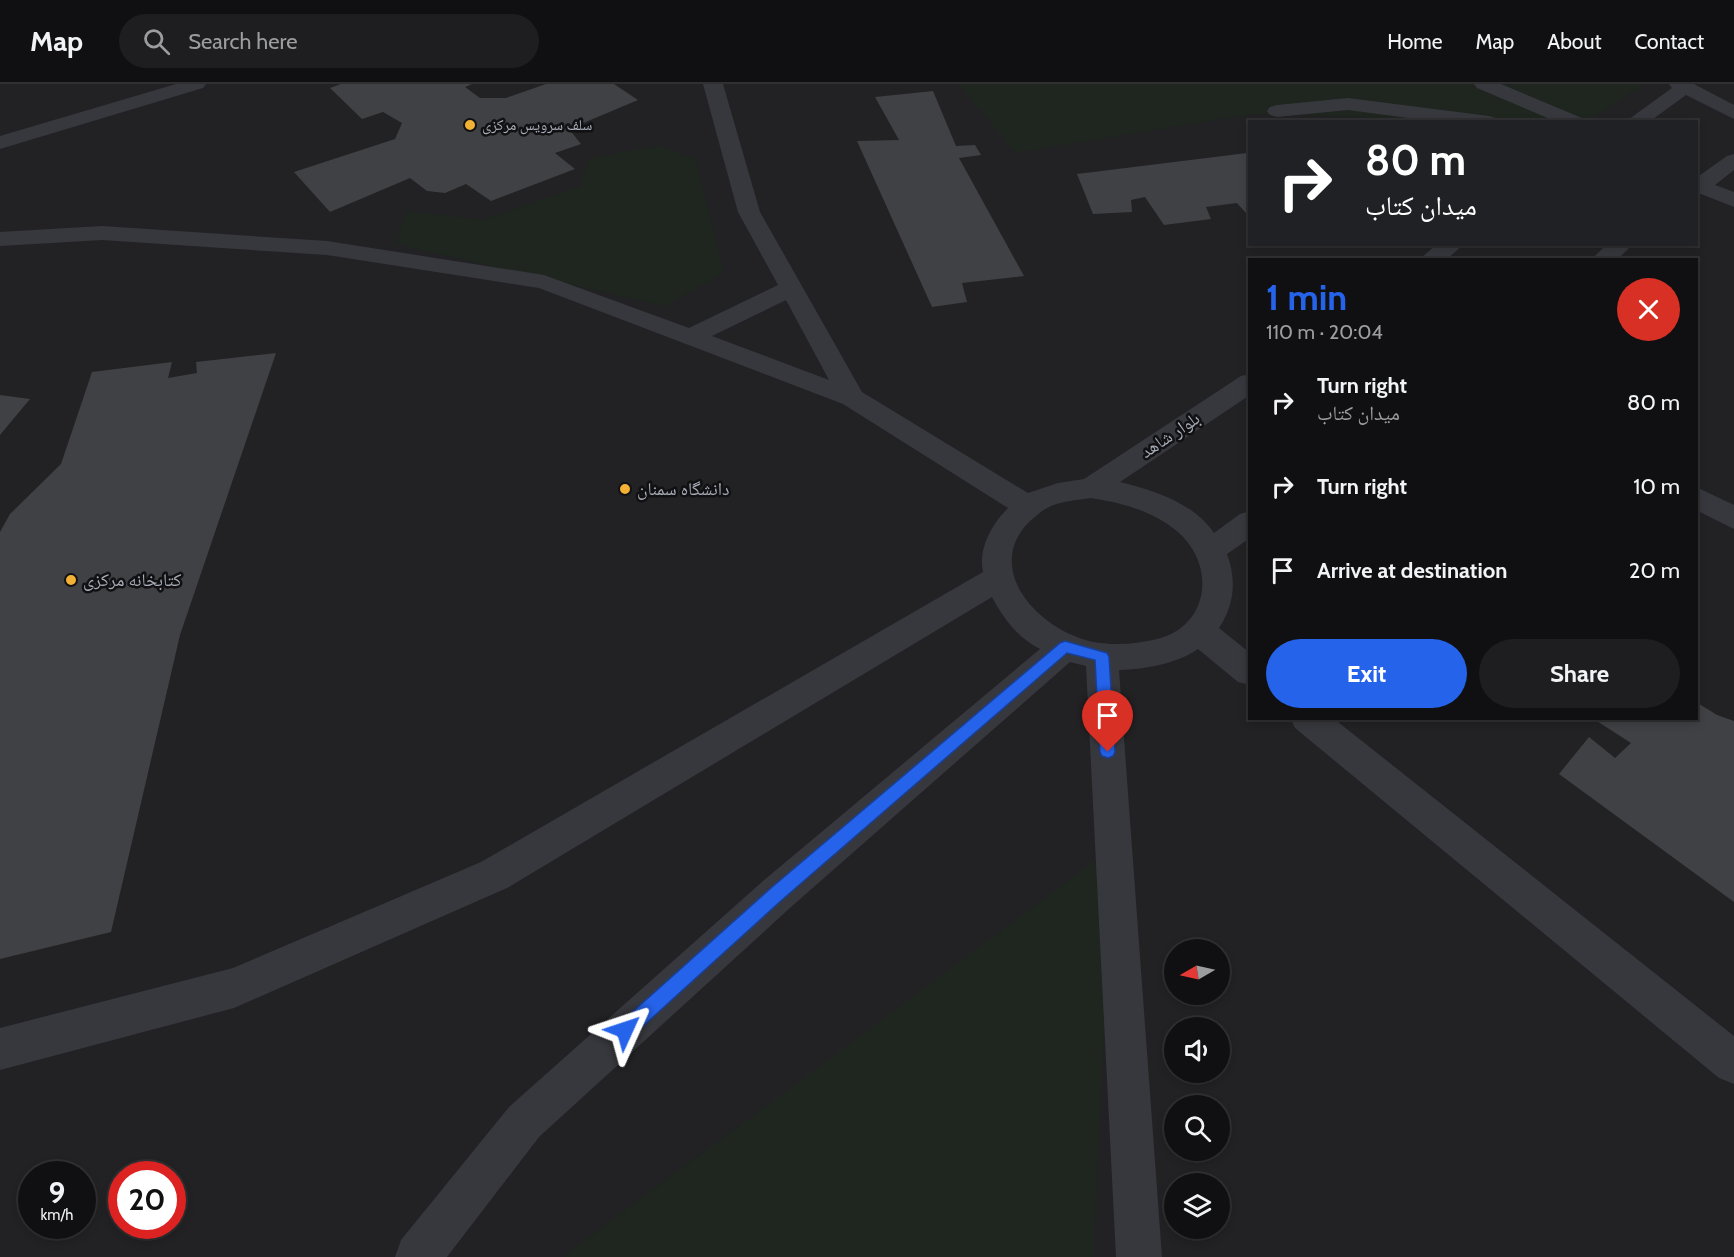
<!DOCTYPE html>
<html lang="en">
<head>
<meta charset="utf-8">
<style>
  :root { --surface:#101012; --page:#1e1e20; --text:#f1f3f6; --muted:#9c9d9f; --line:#303032; --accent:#2563eb }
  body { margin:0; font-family:Cabin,"Noto Naskh Arabic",sans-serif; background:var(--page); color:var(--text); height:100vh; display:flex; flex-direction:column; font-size:22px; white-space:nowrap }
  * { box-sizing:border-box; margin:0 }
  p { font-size:20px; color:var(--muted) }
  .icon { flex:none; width:33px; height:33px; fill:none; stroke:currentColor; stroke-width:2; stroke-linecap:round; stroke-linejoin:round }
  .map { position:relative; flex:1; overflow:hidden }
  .sheet { position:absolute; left:1248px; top:174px; width:450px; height:462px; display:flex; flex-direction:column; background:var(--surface); border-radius:0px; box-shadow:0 3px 9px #0003,0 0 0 2px var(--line) }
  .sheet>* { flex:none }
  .top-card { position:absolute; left:1248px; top:36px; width:450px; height:126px; border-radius:0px; box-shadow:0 3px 9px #0003,0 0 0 2px var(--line); background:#202124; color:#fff; overflow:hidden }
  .needle { width:39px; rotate:261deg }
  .fabs { position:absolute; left:1164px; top:855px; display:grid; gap:12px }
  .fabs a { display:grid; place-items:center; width:66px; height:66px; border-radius:50%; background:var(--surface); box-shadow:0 3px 9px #0003,0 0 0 2px var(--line); font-size:30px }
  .speed { position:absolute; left:18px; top:1077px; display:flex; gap:12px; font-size:30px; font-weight:700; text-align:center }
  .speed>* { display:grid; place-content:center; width:78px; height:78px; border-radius:50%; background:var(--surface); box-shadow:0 3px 9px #0003,0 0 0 2px var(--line); line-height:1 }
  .speed small { font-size:15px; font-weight:400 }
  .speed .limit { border:9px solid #d22; background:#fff; color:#111 }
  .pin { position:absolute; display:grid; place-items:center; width:51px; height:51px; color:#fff; margin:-62px -26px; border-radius:50% 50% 50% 0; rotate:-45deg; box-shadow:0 0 6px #0007 }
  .pin .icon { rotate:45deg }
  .me { position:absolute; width:66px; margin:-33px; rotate:48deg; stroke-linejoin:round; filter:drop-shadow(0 0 4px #0008) }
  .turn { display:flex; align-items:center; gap:21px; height:126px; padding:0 18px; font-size:27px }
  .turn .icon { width:78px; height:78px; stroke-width:2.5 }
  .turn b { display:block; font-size:42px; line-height:51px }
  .round { display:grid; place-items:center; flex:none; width:63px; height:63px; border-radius:32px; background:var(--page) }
  .headline { display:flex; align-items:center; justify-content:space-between; height:102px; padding:0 18px }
  h1 { font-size:36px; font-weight:800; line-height:45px; color:var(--accent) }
  .primary-button { display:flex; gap:12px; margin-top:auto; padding:12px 18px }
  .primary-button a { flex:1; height:69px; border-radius:36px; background:var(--accent); color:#fff; font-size:24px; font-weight:800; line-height:69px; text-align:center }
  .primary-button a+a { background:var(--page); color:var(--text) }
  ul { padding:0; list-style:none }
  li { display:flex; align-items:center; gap:18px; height:84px; padding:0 18px }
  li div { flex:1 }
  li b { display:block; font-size:22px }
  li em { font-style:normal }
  header { display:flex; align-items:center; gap:36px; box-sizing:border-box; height:84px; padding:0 30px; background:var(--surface); border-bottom:2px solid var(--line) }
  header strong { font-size:28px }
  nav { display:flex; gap:33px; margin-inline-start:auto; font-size:21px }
  .search { width:420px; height:54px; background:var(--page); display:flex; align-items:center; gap:15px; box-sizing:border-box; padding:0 21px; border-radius:33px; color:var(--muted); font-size:22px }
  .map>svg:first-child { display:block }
  .built { fill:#222225; fill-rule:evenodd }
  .green { fill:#1e261f }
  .building { fill:#404145 }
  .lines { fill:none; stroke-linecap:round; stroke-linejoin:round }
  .minor { fill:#37383d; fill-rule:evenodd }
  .route { fill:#2563eb; stroke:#184099; stroke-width:1.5 }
  .poi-dot { fill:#f2b134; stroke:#111113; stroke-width:2 }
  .labels { text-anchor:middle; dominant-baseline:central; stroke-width:5; stroke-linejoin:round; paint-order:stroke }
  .far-poi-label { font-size:15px; fill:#a8adb8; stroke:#111113; text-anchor:start }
  .street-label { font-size:18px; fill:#a8adb8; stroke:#111113 }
  .poi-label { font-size:18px; fill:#a8adb8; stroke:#111113; text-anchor:start }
</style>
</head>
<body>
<header>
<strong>Map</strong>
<div class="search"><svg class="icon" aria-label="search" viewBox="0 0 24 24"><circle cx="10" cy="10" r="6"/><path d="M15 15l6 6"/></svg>Search here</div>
<nav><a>Home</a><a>Map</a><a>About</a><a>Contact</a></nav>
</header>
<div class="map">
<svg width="1734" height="1173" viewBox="0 0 1734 1173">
  <rect width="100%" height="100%" fill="#161618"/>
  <!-- built -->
  <path class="built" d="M0 0H1734V1173H0ZM1250 38H1696V160H1250ZM1250 176H1696V634H1250ZM1174 866H1220V910H1174ZM1174 944H1220V988H1174ZM1174 1022H1220V1066H1174ZM32 1090H82V1142H32ZM122 1090H172V1142H122ZM1174 1100H1220V1144H1174Z"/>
  <!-- green -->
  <g class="green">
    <polygon points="959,0 1642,0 1643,1 1589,37 1425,38 1424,35 1253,30 1015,69"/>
    <polygon points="661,61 696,76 724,189 664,222 396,160 406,127 483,136 579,103 590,74"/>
    <polygon points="1113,763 1093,1173 563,1173"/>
  </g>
  <!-- building -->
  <g class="building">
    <polygon points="341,0 472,0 465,3 480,14 506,14 546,0 614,0 638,16 569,45 581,60 555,69 575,85 491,117 466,100 445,109 427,107 410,94 330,128 294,88 395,55 402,39 383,28 362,35 330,4"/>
    <polygon points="933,7 956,62 975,61 981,71 959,74 1024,192 962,199 967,218 932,223 857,57 899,56 875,13"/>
    <polygon points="1247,69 1250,72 1250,129 1246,129 1237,119 1206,123 1211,135 1164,141 1145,113 1131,116 1132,128 1093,130 1077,90"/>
    <polygon points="276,269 180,551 111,848 0,875 0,448 10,430 61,380 92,288 172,278 168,294 197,289 196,278"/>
    <polygon points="0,311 30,315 0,351"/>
    <polygon points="1696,618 1717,631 1734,637 1734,818 1559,690 1589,653 1615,674 1631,659 1592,634 1696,634"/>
  </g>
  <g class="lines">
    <!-- minor -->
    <g class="minor">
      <polygon points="176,0 206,0 203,4 0,65 0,52"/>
      <path d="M703 0H723L760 128 862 308 1028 409 1058 399 1084 395 1241 292 1250 290V311L1120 398C1153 406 1194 419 1214 449L1240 430 1250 427V454L1227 470C1237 497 1234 521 1219 544L1250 569V601L1238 598 1198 565C1176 580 1146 585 1119 586L1162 1173H1116L1086 582 1070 578 791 823 539 1053 447 1173H395L401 1156 509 1023 763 797 1040 565C1018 554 1003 534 992 513L507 804 234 924 0 986V944L233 884 481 778 983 488C978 464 992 440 1008 424L843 320 539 204 327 171 102 156 0 162V148L102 142 327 157 544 191 689 244 778 201 738 128ZM786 216 829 296 712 252ZM1091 414C1123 419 1153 427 1178 448 1216 481 1210 542 1157 555 1132 561 1101 563 1077 553 1031 536 986 482 1029 438 1036 432 1042 426 1051 422 1063 417 1078 416 1091 414Z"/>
      <polygon points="1474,0 1501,0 1582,34 1585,38 1557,38 1477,4"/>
      <polygon points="1669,0 1694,0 1734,21 1734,35 1686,11 1649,38 1625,38 1672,4"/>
      <polygon points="1348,14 1489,32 1496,34 1499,38 1438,38 1348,26 1277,33 1270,31 1267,27 1270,23 1277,21"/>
      <polygon points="1734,70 1734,86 1715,101 1734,108 1734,123 1701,110 1696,111 1696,94 1727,72"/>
      <polygon points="1437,160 1464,160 1446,176 1419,176"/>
      <polygon points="1607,160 1633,160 1617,176 1591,176"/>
      <polygon points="1696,403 1734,421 1734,445 1696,426"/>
      <polygon points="1290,634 1333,634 1734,952 1734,1000 1719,994 1295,644"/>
    </g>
  </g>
  <!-- route -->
  <polygon class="route" points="1065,557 1107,569 1109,573 1115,668 1113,672 1108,674 1102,672 1100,668 1095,576 1067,569 783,815 631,953 625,955 619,953 617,946 619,940 771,804 1060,559"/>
  <!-- markers -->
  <g class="poi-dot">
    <circle cx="470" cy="41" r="6"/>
    <circle cx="625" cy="405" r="6"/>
    <circle cx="71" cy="496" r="6"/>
  </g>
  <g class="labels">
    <!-- far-poi labels -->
    <g class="far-poi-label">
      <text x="482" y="41">سلف سرویس مرکزی</text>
    </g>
    <!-- street labels -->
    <g class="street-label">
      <text transform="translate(1170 351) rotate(-34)">بلوار شاهد</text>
    </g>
    <!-- poi labels -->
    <g class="poi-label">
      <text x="637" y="405">دانشگاه سمنان</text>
      <text x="83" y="496">کتابخانه مرکزی</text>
    </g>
  </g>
</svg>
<div class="fabs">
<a><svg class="needle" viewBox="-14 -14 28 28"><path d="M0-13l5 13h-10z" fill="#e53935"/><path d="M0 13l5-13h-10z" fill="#9c9d9f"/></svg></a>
<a><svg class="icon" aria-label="sound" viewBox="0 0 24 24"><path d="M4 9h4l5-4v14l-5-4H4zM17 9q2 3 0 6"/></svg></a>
<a><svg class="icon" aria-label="search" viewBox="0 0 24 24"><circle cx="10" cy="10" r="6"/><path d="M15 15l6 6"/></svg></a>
<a><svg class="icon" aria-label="layers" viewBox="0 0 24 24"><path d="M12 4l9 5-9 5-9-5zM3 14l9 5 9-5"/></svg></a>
</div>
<div class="speed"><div>9<small>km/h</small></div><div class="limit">20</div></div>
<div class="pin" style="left:1108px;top:668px;background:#d93025"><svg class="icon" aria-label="arrive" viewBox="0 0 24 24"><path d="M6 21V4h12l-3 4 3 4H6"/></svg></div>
<svg class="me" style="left:625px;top:946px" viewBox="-20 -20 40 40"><path d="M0-17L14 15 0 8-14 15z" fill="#2563eb" stroke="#fff" stroke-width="4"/></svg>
<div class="top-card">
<div class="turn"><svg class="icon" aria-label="right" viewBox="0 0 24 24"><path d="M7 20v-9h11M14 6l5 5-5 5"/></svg><div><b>80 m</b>میدان کتاب</div></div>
</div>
<section class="sheet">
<div class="headline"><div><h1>1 min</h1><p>110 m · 20:04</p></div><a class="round" style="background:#d93025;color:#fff"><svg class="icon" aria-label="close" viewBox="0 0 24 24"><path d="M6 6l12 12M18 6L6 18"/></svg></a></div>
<ul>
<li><svg class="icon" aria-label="right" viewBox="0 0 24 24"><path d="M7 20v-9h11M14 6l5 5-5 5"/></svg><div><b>Turn right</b><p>میدان کتاب</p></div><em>80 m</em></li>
<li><svg class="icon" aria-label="right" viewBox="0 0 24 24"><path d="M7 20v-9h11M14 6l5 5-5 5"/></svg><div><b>Turn right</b></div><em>10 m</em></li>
<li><svg class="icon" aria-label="arrive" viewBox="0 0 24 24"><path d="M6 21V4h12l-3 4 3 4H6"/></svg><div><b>Arrive at destination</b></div><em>20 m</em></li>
</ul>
<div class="primary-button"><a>Exit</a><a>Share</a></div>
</section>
</div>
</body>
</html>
